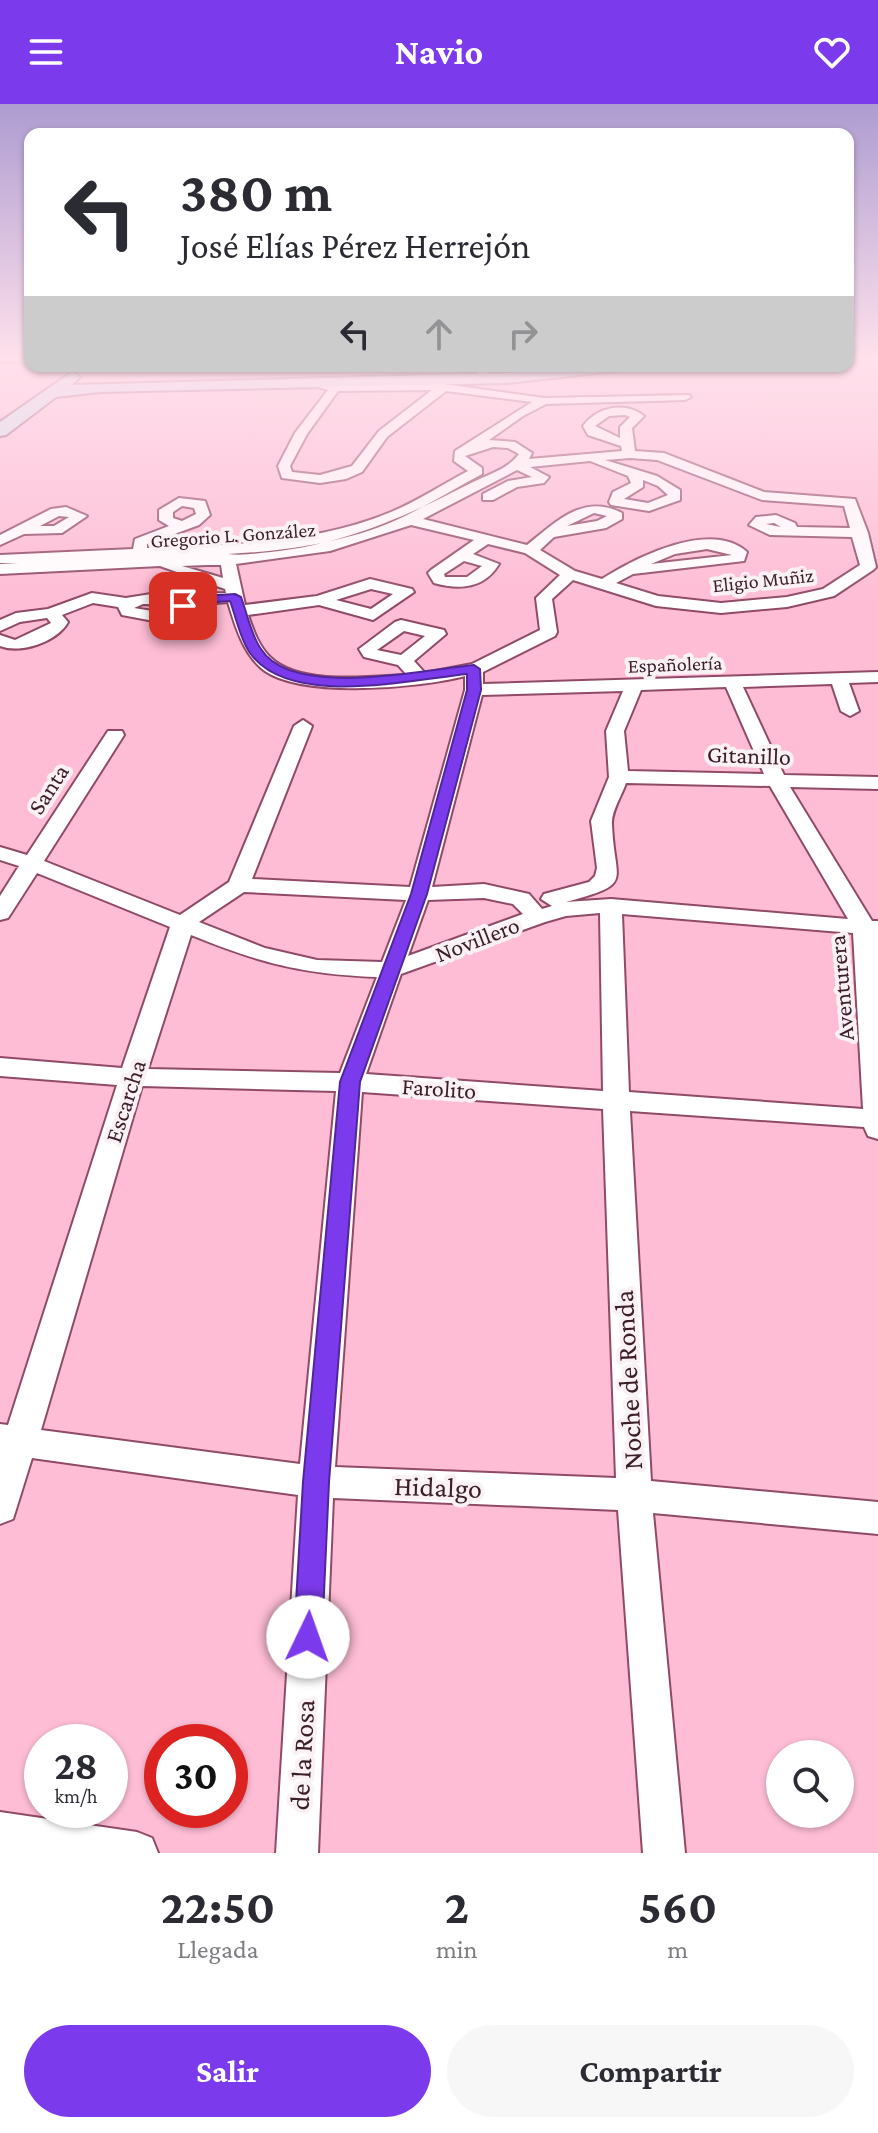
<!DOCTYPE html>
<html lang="es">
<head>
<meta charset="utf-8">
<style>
  :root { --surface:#fff; --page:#f7f7f7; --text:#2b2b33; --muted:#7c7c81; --accent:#7c3aed }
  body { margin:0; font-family:"Crimson Pro",serif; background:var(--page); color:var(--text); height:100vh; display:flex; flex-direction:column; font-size:30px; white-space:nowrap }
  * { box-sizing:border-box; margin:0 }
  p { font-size:26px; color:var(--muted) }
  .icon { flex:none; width:44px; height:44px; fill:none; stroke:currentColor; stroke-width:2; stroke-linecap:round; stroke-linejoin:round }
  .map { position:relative; height:1749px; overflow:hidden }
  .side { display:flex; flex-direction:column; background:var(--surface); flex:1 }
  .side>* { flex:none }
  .top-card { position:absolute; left:24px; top:24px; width:830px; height:244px; border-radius:16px; box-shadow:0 2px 6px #0004; background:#fff; color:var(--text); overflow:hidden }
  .buttons { position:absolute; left:766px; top:1636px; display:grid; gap:16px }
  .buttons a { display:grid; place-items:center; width:88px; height:88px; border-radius:50%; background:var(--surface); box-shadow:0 2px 6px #0004; font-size:40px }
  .speed { position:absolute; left:24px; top:1620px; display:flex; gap:16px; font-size:40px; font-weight:700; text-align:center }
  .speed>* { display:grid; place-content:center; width:104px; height:104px; border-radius:50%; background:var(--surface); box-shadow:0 2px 6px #0004; line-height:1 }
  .speed small { font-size:20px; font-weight:400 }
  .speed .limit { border:12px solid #d22; background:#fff; color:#111 }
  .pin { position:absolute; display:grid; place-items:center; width:68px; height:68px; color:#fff; margin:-34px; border-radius:16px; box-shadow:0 4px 12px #0006 }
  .me { position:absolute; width:88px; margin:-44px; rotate:3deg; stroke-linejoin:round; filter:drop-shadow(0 0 6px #0008) }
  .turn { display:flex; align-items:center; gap:28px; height:168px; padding:0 24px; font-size:36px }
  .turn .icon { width:104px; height:104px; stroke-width:2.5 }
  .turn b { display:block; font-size:56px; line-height:68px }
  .lanes { display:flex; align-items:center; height:76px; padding:0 24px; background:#0003; justify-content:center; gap:40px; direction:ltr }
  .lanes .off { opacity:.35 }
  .eta { display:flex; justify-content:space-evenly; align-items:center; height:136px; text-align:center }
  .eta b { font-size:48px; font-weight:700; line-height:56px }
  .primary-button { display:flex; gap:16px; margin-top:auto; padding:16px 24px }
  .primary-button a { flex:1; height:92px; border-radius:48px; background:var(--accent); color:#fff; font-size:32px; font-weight:700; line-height:92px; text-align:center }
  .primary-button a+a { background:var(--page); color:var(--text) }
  header { display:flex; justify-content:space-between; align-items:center; height:104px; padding:0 24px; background:var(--accent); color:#fff; font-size:36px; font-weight:700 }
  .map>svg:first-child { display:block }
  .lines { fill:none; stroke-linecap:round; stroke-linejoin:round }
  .minor-casing { stroke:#904a67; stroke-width:4 }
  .secondary-casing { stroke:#904a67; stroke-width:4 }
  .minor { fill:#fff; fill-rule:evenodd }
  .secondary { fill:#c9e4f2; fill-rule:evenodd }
  .route { fill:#7c3aed; stroke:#51269a; stroke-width:2 }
  .labels { text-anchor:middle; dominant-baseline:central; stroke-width:8; stroke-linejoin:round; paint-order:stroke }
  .far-street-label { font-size:20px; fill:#3c1d2a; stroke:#f9f1f4 }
  .street-label { font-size:24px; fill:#3c1d2a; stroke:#f9f1f4 }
  .near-street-label { font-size:28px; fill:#3c1d2a; stroke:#f9f1f4 }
</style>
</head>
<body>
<header><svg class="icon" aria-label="menu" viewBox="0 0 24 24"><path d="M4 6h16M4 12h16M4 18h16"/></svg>Navio<svg class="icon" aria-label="heart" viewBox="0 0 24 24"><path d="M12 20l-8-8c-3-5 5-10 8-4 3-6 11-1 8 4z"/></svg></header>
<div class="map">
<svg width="878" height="1749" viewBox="0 0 878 1749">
  <rect width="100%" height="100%" fill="#febdd5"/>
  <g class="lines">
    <!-- minor casing -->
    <g class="minor-casing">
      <g id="minor">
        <polygon points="0,254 30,254 30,259 0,258"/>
        <polygon points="475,262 485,262 489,276 481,276"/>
        <path d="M315 276 335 281 444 280 544 294 689 291 691 293 685 296 546 300 523 312 489 336 515 338 532 349 529 355 622 347 621 342 588 331 583 322C597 303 625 297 644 312L632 324 635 347 664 349 764 388 855 395 868 429 876 463 873 466 834 492 787 503 721 509 656 502 573 476 552 495 557 528 555 532 483 568V580L878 568V578L849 579 859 607 850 612 841 607 832 580 743 583 784 671 878 673V685L790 683 872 817H878V1035L868 1032 864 1023 630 1007 651 1377 878 1398V1430L653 1409 685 1749H643L618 1406 333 1394 318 1749H276L298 1391 32 1354 13 1415 0 1420V1320L8 1321 117 981 0 972V954L122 964 170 823 37 769 8 814 0 816V792L19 762 0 756V743L27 751 108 627H122L124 631 44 757 180 811 229 778 294 622 303 616 312 622 252 775 410 783 465 586V572C420 584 304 594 265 567 244 552 235 522 228 498L191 501 183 512 159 518 122 511 118 503 93 499 62 511 68 518C57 538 21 550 0 542V531L15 536 51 519 47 514 20 518 0 527V516L16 509 48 505 92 489 126 494 151 490 226 489 225 485 160 462 0 470V460L18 459H0V451L133 445 135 435 169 422 159 416V406L179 394 205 397 210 411 199 421 147 440V444C230 441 314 440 391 408 418 397 443 380 468 367L454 357 455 347 532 298 446 287 387 333 362 368 346 375 320 379 282 374 278 362 295 329 328 286 311 281V277ZM432 286 379 327 352 362 320 371 292 368 290 362 307 330 338 287ZM625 311 630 313 620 323V334L595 322 609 312ZM493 343 508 344 519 350C508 365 489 370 473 378 407 412 345 440 271 448 257 449 242 452 228 450 286 447 352 438 405 412 431 399 456 384 482 370V364L465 352ZM630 354 657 356 762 396 844 402 850 424 797 423 795 419 776 411 756 413 749 421 770 431 852 433 860 461 823 485 787 493 721 499 658 492 616 479 633 470 744 457 747 448C711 415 635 454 602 475L575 467 540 446 554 433 606 424 622 415V409C583 389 556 418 527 441L423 415 517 366 532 373 508 377 483 390V396H493L517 383 544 379 549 373 530 363 590 357 628 372 631 379 613 388 609 398 611 401 649 407 680 396V386L657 372 605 356ZM643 376 658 382 668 391 648 399 624 395 643 383ZM182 402 194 404 196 410 182 417 173 414V408ZM594 409 607 412 597 417 567 422ZM774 419 781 423 766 420ZM411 421 474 436 431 466 428 469 434 479C459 486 484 485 499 460L473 450 488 440 525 449 560 471 536 494 540 526 472 560 425 569 414 557 446 530 444 526 401 516 395 518 359 545 364 553 398 561 407 571H405C368 573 299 581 271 554 259 543 253 526 248 511L319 501 373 516 414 488 412 485 370 475 317 492 245 501 236 460 330 447ZM707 445 732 451 651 460 675 450ZM464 457 482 462 467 473H445L444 470ZM207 461H221L223 474 182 462ZM371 485 393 490 371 505 336 496ZM143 500 175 501 171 505 159 508 134 504ZM404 527 425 532 401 551 377 546ZM726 583 764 670 628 667 624 627 641 586ZM623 587 606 627 609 673 591 717 597 764 595 772 589 778 544 790 541 795 552 802 542 805 529 790 484 780 432 783 482 591ZM626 679 770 682 848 815 611 795 566 798C636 779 614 780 612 720 611 708 622 691 626 679ZM244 788 406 796 382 858 317 856 265 844 199 818ZM484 794 513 800 523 810 408 852 428 796ZM600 809 603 987 366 970 401 870 545 818 566 812ZM622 810 853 829 863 1005 629 988ZM191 831C260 859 302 870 377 873L340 969 148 965ZM142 982 336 987 300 1360 41 1326ZM362 988 603 1005 616 1374 335 1363Z"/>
        <path d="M66 403 87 412 62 429 24 430 0 441V431L51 405ZM59 412 69 413 54 422H40Z"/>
        <polygon points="0,1708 137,1728 152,1734 158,1749 0,1749"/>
      </g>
    </g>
    <!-- secondary casing -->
    <g class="secondary-casing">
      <polygon id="secondary" points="571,262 623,262 615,267 507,279 100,288 56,293 6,331 0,332 0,318 72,268 80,273 72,281 507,269"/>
    </g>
    <!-- minor -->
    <use href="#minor" class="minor"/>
    <!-- secondary -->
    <use href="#secondary" class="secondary"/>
  </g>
  <!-- sky -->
  <linearGradient id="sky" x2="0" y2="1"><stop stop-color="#ae9cd1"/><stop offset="0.51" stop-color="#ffe1ec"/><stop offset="1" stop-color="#ffe1ec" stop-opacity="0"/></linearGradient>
  <rect width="878" height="498" fill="url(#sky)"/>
  <!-- route -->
  <path class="route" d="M235 490 241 493C247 509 251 531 261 545 292 595 422 566 474 561L480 565 481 586 427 790 360 978 329 1378 322 1533 318 1543 308 1547 298 1543 294 1533 303 1378 340 978 411 790 467 586V570C409 576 289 604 250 549 240 535 236 513 230 497L190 500 183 505 177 502 186 493Z"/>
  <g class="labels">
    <!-- far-street labels -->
    <g class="far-street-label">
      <text transform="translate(233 431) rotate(-4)">Gregorio L. González</text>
      <text transform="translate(763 476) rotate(-6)">Eligio Muñiz</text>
      <text transform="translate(675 560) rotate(-2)">Españolería</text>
    </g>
    <!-- street labels -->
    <g class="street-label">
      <text transform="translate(749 651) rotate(2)">Gitanillo</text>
      <text transform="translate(48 685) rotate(-57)">Santa</text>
      <text transform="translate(477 835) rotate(-21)">Novillero</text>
      <text transform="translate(841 884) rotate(-95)">Aventurera</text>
      <text transform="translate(439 984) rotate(4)">Farolito</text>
      <text transform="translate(125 997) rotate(-72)">Escarcha</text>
    </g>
    <!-- near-street labels -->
    <g class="near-street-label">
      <text transform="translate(628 1276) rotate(-93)">Noche de Ronda</text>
      <text transform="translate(438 1383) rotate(2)">Hidalgo</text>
      <text transform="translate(302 1651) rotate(-87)">de la Rosa</text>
    </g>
  </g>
</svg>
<div class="buttons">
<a><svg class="icon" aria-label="search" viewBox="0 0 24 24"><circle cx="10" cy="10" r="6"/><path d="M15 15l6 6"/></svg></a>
</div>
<div class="speed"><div>28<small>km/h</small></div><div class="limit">30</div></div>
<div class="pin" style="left:183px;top:502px;background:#d93025"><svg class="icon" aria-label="arrive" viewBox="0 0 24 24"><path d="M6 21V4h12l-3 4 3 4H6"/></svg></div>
<svg class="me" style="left:308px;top:1533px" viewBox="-20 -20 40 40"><circle r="19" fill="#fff"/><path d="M0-13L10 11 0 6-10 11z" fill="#7c3aed"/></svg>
<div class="top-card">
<div class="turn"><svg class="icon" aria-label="left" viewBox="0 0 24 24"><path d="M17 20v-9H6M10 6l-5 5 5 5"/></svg><div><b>380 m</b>José Elías Pérez Herrejón</div></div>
<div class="lanes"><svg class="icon" aria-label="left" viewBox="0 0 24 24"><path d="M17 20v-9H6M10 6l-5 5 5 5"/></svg><svg class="icon off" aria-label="ahead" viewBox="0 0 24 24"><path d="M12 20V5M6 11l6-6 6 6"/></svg><svg class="icon off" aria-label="right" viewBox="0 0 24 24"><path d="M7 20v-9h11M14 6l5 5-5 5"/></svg></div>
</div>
</div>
<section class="side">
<div class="eta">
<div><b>22:50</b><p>Llegada</p></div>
<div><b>2</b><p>min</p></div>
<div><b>560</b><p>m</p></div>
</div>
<div class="primary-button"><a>Salir</a><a>Compartir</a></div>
</section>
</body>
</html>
